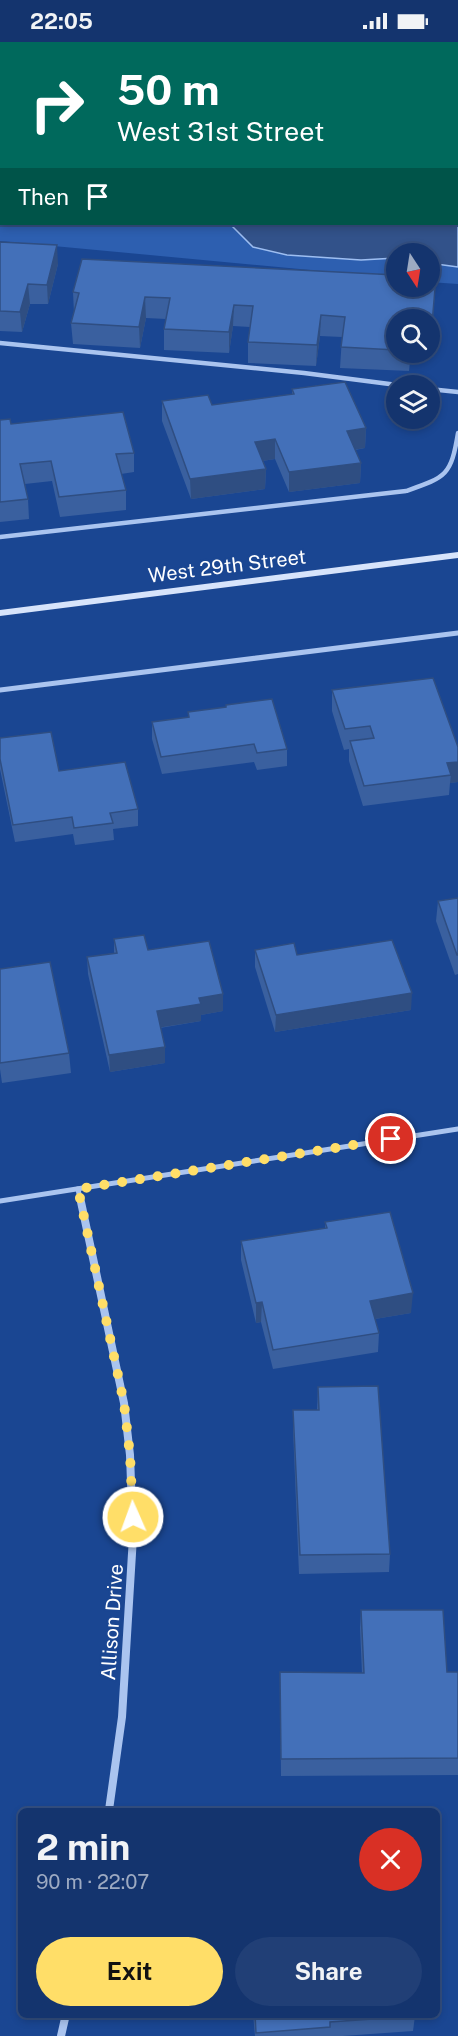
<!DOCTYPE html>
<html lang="en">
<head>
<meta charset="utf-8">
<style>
  :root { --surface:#14346e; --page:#213f76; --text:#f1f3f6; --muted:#9daac2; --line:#334f81; --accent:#ffde68 }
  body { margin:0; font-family:"Public Sans",sans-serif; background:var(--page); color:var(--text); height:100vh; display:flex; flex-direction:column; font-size:22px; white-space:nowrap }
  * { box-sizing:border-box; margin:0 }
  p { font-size:20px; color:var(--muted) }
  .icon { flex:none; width:33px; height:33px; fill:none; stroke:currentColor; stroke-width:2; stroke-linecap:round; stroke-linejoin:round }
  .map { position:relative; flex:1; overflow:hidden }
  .panel { position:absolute; left:18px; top:1766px; width:422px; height:210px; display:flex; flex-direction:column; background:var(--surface); border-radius:9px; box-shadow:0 3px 9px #0003,0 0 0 2px var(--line) }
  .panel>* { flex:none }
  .guide { position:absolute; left:0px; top:0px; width:459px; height:183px; box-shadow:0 3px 9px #0003,0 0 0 2px var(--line); background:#00695c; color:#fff; overflow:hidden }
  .needle { width:39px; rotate:168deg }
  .tools { position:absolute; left:386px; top:201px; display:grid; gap:12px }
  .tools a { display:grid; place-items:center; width:54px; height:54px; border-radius:50%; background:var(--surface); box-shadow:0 3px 9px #0003,0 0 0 2px var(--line); font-size:30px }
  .pin { position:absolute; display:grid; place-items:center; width:51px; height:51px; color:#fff; margin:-26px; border:3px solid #fff; border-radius:50%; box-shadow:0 2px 6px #0007 }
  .me { position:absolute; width:66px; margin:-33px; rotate:358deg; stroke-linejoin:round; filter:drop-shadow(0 0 4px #0008) }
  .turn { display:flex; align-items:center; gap:21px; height:126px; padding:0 18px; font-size:27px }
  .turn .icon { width:78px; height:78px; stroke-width:2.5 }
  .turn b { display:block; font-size:42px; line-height:51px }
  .then { display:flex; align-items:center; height:57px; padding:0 18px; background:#0003; gap:12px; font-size:22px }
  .round { display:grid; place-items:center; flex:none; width:63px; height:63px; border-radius:32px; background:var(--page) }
  .overview { display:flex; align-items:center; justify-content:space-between; height:102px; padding:0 18px }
  h1 { font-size:36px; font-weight:700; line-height:45px }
  .primary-button { display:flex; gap:12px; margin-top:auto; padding:12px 18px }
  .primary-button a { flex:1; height:69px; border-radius:36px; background:var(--accent); color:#111; font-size:24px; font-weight:700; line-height:69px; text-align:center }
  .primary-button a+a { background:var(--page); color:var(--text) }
  .status { display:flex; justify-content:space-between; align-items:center; height:42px; padding:0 30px; background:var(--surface); direction:ltr }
  .status svg { height:16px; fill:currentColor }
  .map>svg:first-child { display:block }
  .green { fill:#2d5fb0; fill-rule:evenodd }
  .water { fill:#32528a; stroke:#9dbef1; stroke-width:1.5 }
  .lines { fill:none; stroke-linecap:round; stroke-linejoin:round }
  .street-far2 { stroke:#aac4ef; stroke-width:4.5 }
  .street-far1 { stroke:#aac4ef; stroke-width:5 }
  .street { stroke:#aac4ef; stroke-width:8 }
  .secondary { fill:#d7e4fb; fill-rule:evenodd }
  .wall { fill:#3a609f }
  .shaded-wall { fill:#2f4e82 }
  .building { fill:#4370b9; stroke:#2f4e82; stroke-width:1.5 }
  .route { stroke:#ffde68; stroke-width:10; stroke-dasharray:0 18 }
  .labels { text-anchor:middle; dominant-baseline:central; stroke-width:4.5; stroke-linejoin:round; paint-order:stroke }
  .street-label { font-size:20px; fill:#fff; stroke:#1a4692 }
</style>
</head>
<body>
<div class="status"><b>22:05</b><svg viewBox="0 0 49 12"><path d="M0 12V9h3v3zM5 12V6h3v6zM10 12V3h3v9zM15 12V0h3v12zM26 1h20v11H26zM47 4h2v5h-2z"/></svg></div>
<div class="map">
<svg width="458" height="1994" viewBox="0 0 458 1994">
  <rect width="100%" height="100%" fill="#1a4692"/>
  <!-- green -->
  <path class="green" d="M0 0H458V242L429 240V212H396V236L0 199ZM2 2H458V182H2Z"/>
  <!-- water -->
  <g class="water">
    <polygon points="0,0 287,0 2,2 0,72"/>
    <polygon points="458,51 458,225 429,221 429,212 396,212 396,216 361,218 287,213 253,205 230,182 458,182"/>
  </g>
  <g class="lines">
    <!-- street-far2 -->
    <g class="street-far2">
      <polyline points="0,301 304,331 405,344"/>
      <polyline points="429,347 458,350"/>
      <path d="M0 495 406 449C446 435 451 434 458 391"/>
    </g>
    <!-- street-far1 -->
    <g class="street-far1">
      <polyline points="0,648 458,591"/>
      <polyline points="78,1147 81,1162"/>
      <polyline points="0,1159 458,1087"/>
    </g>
    <!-- street -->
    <g class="street">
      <polyline points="81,1160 124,1361 130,1413 133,1495 122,1675 109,1768"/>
      <polyline points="61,1994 66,1972"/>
    </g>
    <!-- secondary -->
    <polygon class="secondary" points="458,510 458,516 0,574 0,568"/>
  </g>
  <!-- wall -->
  <g class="wall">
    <polygon points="0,200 58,222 48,262 30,262 22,290 0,289"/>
    <polygon points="436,235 431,302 429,302 429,278 396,278 396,310 411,310 409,329 340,326 342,295 320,294 316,324 248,321 248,300 250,285 233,284 229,311 164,308 164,287 166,277 146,276 140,306 73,302 71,281 74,271 73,250"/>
    <polygon points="292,347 366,386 365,406 355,408 361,421 360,441 289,450 275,417 262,419 266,427 265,447 191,457 162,379 162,359 212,363 292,352"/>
    <polygon points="0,378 11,382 134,411 134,430 121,432 126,448 126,468 60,475 52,439 25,442 28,457 29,477 0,480"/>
    <polygon points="332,648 458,705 458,740 450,741 449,753 363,764 349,719 349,707 344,708 332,669"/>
    <polygon points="188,670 287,707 287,724 257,728 254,720 162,732 152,697 152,680 188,675"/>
    <polygon points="0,696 59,729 138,767 138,784 113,787 114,798 75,803 73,792 15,800 0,727"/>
    <polygon points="458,856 458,932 455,933 436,879 438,859"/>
    <polygon points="114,897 148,908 223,952 223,969 201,973 201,979 160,986 165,1005 165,1021 110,1030 88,932 87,915 114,911"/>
    <polygon points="255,908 297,913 411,968 275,990 255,925"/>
    <polygon points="0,927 69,1011 71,1031 2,1041 0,1027"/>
    <polygon points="325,1180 411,1271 375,1277 379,1291 378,1310 273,1327 261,1280 256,1281 241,1218 241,1199 325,1186"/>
    <polygon points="318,1345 390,1512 389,1530 299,1532 293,1387 293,1368 317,1368"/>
    <polygon points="361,1568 447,1630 458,1630 458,1733 281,1734 280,1630 362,1631 360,1586"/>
    <polygon points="253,1972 415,1972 415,1974 413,1989 343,1994 255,1994"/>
  </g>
  <!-- shaded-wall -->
  <g class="shaded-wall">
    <polygon points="57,203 58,222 48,262 47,243"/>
    <polygon points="28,242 30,262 22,290 20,270"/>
    <polygon points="145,255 146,276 140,306 139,285"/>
    <polygon points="234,263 233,284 229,311 229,290"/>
    <polygon points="321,273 320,294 316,324 317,303"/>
    <polygon points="366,386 365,406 346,409 347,389"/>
    <polygon points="275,397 275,417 255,420 255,400"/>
    <polygon points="361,421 360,441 289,450 289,430"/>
    <polygon points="266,427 265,447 191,457 190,437"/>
    <polygon points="458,720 458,740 450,741 451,733 447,721"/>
    <polygon points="412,951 411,968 275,990 276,973"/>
    <polygon points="223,952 223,969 201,973 201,979 157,986 157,969 199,956"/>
    <polygon points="165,1005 165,1021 110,1030 109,1013"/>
    <polygon points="413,1251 411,1271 369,1278 370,1259"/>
    <polygon points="262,1260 261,1280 256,1281 256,1261"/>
  </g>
  <!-- building -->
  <g class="building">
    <polygon points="0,200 57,203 47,243 28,242 20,270 0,269"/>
    <polygon points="82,217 396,233 396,244 429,244 429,235 436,235 432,282 429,281 429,278 396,278 396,308 341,305 345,275 321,273 317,303 248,300 253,264 234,263 229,290 164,287 170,256 145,255 139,285 71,281 79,251 73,250"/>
    <polygon points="345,340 366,386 347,389 361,421 289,430 275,397 255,400 266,427 190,437 162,359 208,353 212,363 294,352 292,347"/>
    <polygon points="123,370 134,411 116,412 126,448 59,455 51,419 20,422 28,457 0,460 0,378 10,377 11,382"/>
    <polygon points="433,636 458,705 458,720 447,721 451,733 364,744 350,699 374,696 370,684 345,687 332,648"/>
    <polygon points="272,657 287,707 257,711 254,702 161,715 152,680 189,675 188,670 226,665 226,663"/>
    <polygon points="51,690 59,729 125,720 138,767 110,771 113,781 74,786 72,775 13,783 0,717 0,696"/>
    <polygon points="458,856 458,913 457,913 438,859"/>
    <polygon points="144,893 148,908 209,899 223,952 199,956 201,962 157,969 165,1005 109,1013 87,915 117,911 114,897"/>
    <polygon points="392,898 412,951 276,973 255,908 294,901 297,913"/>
    <polygon points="50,920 69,1011 0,1021 0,927"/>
    <polygon points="390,1170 413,1251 370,1259 379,1291 273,1308 262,1260 256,1261 241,1199 327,1186 325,1180"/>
    <polygon points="378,1344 390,1512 300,1513 293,1368 319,1368 318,1345"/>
    <polygon points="361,1568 443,1568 447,1630 458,1630 458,1716 281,1717 280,1630 364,1631"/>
    <polygon points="255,1972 415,1972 415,1974 330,1980 330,1985 256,1991"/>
  </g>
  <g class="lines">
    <!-- route -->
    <polyline class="route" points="133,1475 130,1413 124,1361 78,1147 391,1097"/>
  </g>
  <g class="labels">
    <!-- street labels -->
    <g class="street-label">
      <text transform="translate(227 524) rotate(-7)">West 29th Street</text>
      <text transform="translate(112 1580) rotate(-86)">Allison Drive</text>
    </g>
  </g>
</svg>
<div class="tools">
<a><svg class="needle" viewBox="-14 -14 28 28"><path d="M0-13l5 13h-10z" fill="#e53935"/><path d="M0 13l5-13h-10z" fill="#9daac2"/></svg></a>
<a><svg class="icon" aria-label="search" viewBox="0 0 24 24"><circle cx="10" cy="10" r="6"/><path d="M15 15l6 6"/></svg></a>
<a><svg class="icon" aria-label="layers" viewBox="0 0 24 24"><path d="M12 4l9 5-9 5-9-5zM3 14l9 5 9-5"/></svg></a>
</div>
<div class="pin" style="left:391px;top:1097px;background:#d93025"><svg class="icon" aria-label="arrive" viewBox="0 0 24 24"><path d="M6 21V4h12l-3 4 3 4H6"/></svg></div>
<svg class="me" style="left:133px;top:1475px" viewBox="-20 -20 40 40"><circle r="17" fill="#ffde68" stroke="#fff" stroke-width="3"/><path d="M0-11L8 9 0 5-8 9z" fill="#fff"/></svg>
<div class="guide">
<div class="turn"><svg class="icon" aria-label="right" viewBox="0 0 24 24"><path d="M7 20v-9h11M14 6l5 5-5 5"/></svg><div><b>50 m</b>West 31st Street</div></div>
<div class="then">Then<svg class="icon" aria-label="arrive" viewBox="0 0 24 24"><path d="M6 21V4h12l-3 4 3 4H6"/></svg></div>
</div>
<section class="panel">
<div class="overview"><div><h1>2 min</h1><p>90 m · 22:07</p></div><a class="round" style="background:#d93025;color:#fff"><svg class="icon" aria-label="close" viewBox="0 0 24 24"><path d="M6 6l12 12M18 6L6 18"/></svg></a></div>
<div class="primary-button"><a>Exit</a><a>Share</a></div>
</section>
</div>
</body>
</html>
